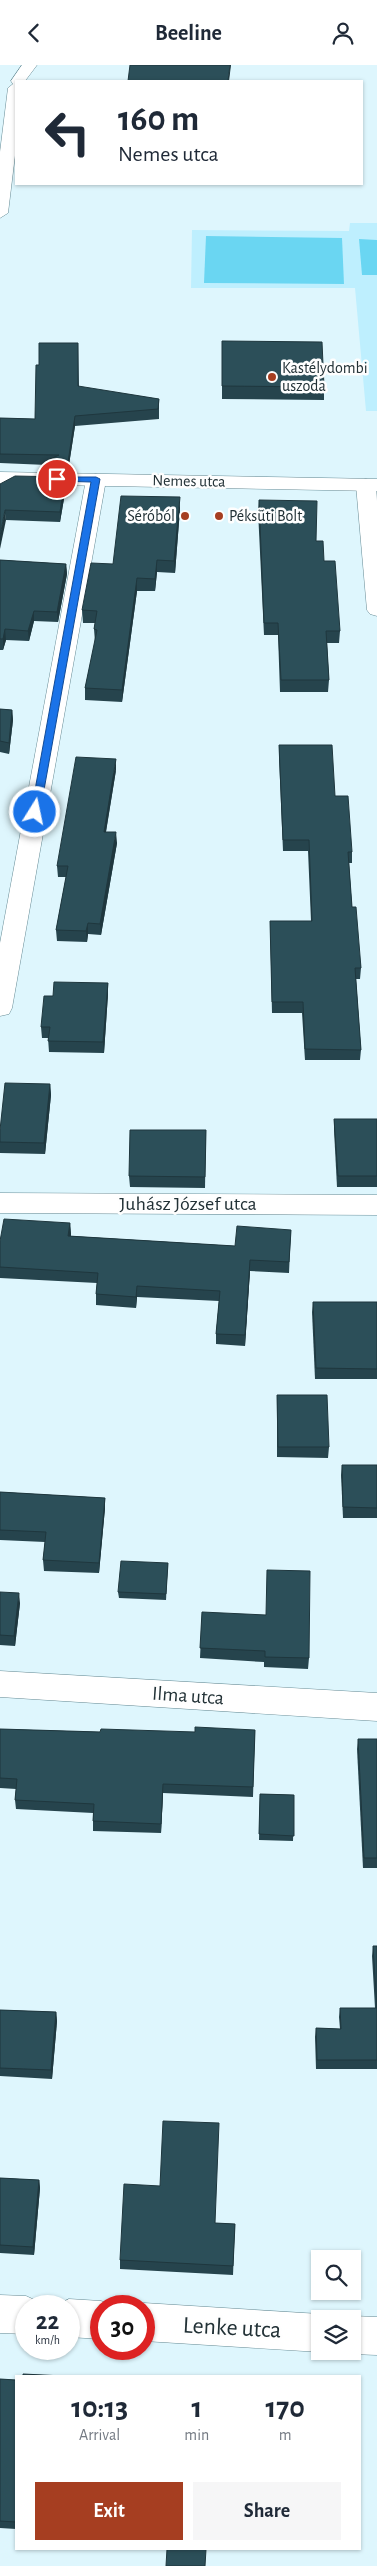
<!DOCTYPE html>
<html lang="en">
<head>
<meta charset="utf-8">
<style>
  :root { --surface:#fff; --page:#f6f6f7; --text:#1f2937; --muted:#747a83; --accent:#a63e21 }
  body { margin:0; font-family:"Alegreya Sans",sans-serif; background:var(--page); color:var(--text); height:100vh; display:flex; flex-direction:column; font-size:19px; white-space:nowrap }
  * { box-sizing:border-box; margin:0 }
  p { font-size:16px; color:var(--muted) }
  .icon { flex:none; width:28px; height:28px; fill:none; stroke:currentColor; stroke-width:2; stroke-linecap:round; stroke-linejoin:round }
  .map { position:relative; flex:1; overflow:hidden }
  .panel { position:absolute; left:15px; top:2310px; width:346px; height:175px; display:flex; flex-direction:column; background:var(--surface); border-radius:0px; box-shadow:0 1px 4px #0004 }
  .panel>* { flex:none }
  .hud { position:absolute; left:15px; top:15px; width:348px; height:105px; border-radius:0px; box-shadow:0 1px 4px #0004; background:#fff; color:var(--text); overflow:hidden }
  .buttons { position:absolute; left:311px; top:2185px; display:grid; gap:10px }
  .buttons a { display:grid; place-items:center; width:50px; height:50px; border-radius:0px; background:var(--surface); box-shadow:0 1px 4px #0004; font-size:25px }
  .speed { position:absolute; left:15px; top:2230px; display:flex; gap:10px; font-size:25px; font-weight:700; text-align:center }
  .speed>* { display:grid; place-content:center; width:65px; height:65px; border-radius:50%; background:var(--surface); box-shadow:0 1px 4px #0004; line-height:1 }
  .speed small { font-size:12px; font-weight:400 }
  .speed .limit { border:8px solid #d22; background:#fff; color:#111 }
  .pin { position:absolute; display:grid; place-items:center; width:42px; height:42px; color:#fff; margin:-21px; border:2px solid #fff; border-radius:50%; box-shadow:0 1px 5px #0007 }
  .me { position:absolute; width:55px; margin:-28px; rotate:10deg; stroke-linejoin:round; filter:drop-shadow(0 0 4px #0008) }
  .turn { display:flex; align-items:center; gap:18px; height:105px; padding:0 20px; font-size:22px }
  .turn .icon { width:65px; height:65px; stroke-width:2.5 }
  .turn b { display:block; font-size:35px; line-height:42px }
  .eta { display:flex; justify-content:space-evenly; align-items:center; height:85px; text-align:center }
  .eta b { font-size:30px; font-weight:700; line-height:35px }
  .primary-button { display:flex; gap:10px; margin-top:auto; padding:10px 20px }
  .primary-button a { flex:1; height:58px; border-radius:0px; background:var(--accent); color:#fff; font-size:20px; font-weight:700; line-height:58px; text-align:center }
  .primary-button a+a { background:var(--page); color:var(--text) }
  header { display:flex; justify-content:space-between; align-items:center; height:65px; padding:0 20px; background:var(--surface); font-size:22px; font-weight:700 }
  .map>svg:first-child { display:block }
  .built { fill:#beeffe }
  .green { fill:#6ad6f2 }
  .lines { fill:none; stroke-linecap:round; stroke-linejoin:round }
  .street-casing { stroke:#658a94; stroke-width:1 }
  .secondary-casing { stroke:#658a94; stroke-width:1 }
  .street { fill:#fff; fill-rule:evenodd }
  .secondary { fill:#fff; fill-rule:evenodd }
  .wall { fill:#26444d }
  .shaded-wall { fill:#1f373e }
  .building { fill:#2c4f59; stroke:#1f373e }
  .route { fill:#1a73e8; stroke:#114b97 }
  .poi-dot { fill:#a63e21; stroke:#fefefe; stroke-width:2 }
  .labels { text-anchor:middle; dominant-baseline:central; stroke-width:5; stroke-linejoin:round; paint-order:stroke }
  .far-poi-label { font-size:16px; fill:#223136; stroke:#fefefe; text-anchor:start }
  .far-street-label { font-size:16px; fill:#223136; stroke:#fefefe }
  .street-label { font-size:20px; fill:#223136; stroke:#fefefe }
  .near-street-label { font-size:24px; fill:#223136; stroke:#fefefe }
</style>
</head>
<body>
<header><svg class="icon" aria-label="back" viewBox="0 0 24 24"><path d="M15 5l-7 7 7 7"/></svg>Beeline<svg class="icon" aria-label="person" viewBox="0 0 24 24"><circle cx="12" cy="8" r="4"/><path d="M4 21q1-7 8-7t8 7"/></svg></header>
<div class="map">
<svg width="377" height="2501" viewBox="0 0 377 2501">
  <rect width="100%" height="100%" fill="#def6fd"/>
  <!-- built -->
  <polygon class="built" points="350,158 377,158 377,346 366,346 355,223 191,223 192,165 349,166"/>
  <!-- green -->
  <g class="green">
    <polygon points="206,171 342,173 344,219 204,218"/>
    <polygon points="359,174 377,175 377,210 362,210"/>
  </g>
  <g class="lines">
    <!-- street casing -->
    <g class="street-casing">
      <g id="street">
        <polygon points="96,409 103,411 106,415 12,943 9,949 0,951 0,878 86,415 89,411"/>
        <polygon points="366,414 373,416 376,420 377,436 377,551 370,549 367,545 356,420 359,416"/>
        <polygon points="0,1128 377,1130 377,1150 0,1148"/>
        <polygon points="0,1606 377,1628 377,1656 0,1632"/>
        <polygon points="0,2230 26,2231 39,2237 41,2241 26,2241 26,2269 0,2268"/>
        <polygon points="69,2234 101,2236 113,2241 101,2241 101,2274 69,2272 69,2241 55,2241"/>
        <polygon points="144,2238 320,2249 331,2254 320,2254 320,2287 144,2276 144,2241 136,2241"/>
        <polygon points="352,2251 377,2252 377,2290 352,2289 346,2286 352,2286 352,2254 346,2254"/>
      </g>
    </g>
    <!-- secondary casing -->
    <g class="secondary-casing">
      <g id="secondary">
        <polygon points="22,0 37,0 25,16 16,16 16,82 8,148 0,153 0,87 8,23 13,19 11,16"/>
        <polygon points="0,407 377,414 377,426 0,419"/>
      </g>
    </g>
    <!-- street -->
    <use href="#street" class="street"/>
    <!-- secondary -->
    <use href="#secondary" class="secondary"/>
  </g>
  <!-- wall -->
  <g class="wall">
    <polygon points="222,276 324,322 324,335 222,334"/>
    <polygon points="78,278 79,322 159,334 159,354 75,361 68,406 47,406 47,400 0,398 0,353 35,354 39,300"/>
    <polygon points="65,412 66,422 60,457 6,455 0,419"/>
    <polygon points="259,435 316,476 324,496 340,566 339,578 327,578 329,615 328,627 280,627 278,570 264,570 258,446"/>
    <polygon points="180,444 175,508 157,507 155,526 137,526 122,637 85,635 85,623 95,577 94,564 95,558 83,558 82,545 113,499"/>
    <polygon points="0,495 66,499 67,509 58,557 34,556 29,576 6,575 3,585 0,585"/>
    <polygon points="0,644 12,645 13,655 9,689 0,687"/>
    <polygon points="279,680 335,731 352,787 352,798 349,798 352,842 361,903 360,914 356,914 361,985 360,995 305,995 302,948 272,948 270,856 311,856 308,786 283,786 279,691"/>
    <polygon points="116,705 106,767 117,778 101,870 88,869 87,877 57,876 56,865 66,812 58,812 57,801"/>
    <polygon points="108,918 108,929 104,988 49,987 48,973 42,973 41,962 53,931"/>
    <polygon points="50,1019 51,1030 45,1089 0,1088 0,1065"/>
    <polygon points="334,1054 377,1054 377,1122 337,1122 334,1065"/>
    <polygon points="206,1065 205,1123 130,1122 129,1111"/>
    <polygon points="70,1158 71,1171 235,1181 291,1165 289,1208 250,1206 245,1281 216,1279 216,1269 219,1236 137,1232 136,1243 96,1240 96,1229 97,1218 0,1213 0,1176"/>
    <polygon points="313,1237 377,1237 377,1314 315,1314 312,1247"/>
    <polygon points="277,1330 329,1382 328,1393 277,1392"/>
    <polygon points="342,1400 377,1400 377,1453 343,1453 341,1410"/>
    <polygon points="0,1427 105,1433 105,1443 99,1508 44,1506 43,1495 45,1477 0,1475"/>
    <polygon points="168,1498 166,1535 119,1533 118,1527"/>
    <polygon points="0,1527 20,1538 15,1581 0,1580"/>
    <polygon points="202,1547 309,1593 308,1604 264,1602 264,1597 200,1593"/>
    <polygon points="0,1664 100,1667 195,1667 255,1665 253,1732 163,1728 161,1768 93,1766 93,1748 16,1744 15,1735 16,1724 0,1723"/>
    <polygon points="358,1674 377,1674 377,1803 363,1803 357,1684"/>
    <polygon points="260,1729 294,1730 293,1776 259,1775"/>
    <polygon points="373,1881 377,1881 377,2004 316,2004 315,1972 316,1963 340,1964 339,1952 340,1943 375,1943 372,1891"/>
    <polygon points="0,1945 56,1947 57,1956 52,2014 0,2011"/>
    <polygon points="0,2113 39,2115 40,2123 34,2190 0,2188"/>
    <polygon points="215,2158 235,2159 233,2210 120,2204 120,2195"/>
    <polygon points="0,2314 16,2315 16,2464 0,2463"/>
  </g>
  <!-- shaded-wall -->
  <g class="shaded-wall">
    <polygon points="230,0 231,0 229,16 228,16"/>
    <polygon points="75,351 75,361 68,406 68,397"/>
    <polygon points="65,412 66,422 60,457 60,447"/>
    <polygon points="180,432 180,444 175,508 174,496"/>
    <polygon points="5,445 6,455 0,484 0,471"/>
    <polygon points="157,495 157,507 155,526 155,514"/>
    <polygon points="66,499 67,509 58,557 57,547"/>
    <polygon points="137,513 137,526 122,637 122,625"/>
    <polygon points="34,546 34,556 29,576 28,566"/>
    <polygon points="5,564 6,575 3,585 3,574"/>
    <polygon points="12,645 13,655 9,689 9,678"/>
    <polygon points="116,694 116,705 104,778 104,767"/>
    <polygon points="116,767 117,778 101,870 100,859"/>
    <polygon points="88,858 88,869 87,877 86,866"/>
    <polygon points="108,918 108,929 104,988 103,977"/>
    <polygon points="50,1019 51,1030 45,1089 44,1078"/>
    <polygon points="70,1158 71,1169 69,1182 68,1171"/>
    <polygon points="250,1195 250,1206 245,1281 245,1270"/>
    <polygon points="137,1221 137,1232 136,1243 136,1232"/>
    <polygon points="105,1433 105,1443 99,1508 99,1498"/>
    <polygon points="19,1528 20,1538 15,1581 14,1571"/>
    <polygon points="163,1719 163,1728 161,1768 161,1759"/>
    <polygon points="56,1947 57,1956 52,2014 51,2005"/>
    <polygon points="39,2115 40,2123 34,2190 33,2182"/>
  </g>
  <!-- building -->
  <g class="building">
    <polygon points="130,0 230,0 228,16 128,16"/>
    <polygon points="222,276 322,277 324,322 222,321"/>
    <polygon points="39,278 78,278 78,321 159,334 158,344 75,351 68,397 46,396 59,390 0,389 0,353 35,354 36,300 39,300"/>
    <polygon points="15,411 65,412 60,447 5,445 0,471 0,419"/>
    <polygon points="121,431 180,432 174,496 157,495 155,514 137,513 122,625 85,623 97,565 94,564 97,546 82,545 91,498 113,499"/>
    <polygon points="259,435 317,436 316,476 323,476 324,496 335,496 340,566 326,566 329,615 281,615 278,558 264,558"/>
    <polygon points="0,495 66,499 57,547 34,546 28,566 5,564 3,574 0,574"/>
    <polygon points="0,644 12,645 9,678 0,676"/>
    <polygon points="279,680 332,680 335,731 348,731 352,787 348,787 352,842 356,842 361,903 355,903 361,985 305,984 303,937 272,937 270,856 312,856 309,775 283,775"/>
    <polygon points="76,692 116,694 104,767 116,767 100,859 88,858 86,866 56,865 68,801 57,801"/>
    <polygon points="54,917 108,918 103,977 48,976 50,962 41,962 44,931 53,931"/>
    <polygon points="5,1018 50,1019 44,1078 0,1077 0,1065"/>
    <polygon points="334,1054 377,1054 377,1111 338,1111"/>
    <polygon points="130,1065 206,1065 205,1112 129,1111"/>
    <polygon points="4,1154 70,1158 68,1171 235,1181 237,1161 291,1165 289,1197 250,1195 245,1270 216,1269 220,1226 137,1221 136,1232 96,1229 98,1208 0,1202 0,1176"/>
    <polygon points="313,1237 377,1237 377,1304 316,1303"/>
    <polygon points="277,1330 327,1330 329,1382 278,1382"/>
    <polygon points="342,1400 377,1400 377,1443 343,1442"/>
    <polygon points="0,1427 105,1433 99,1498 43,1495 46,1467 0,1465"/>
    <polygon points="121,1496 168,1498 166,1529 118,1527"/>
    <polygon points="267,1505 310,1506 309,1593 265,1592 265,1586 200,1583 202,1547 266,1550"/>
    <polygon points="0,1527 19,1528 14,1571 0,1570"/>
    <polygon points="195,1662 255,1665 253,1722 163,1719 161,1759 93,1756 94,1739 15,1735 17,1714 0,1713 0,1664 100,1667 101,1664 195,1667"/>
    <polygon points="358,1674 377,1674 377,1793 364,1793"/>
    <polygon points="260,1729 294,1730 294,1771 259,1769"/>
    <polygon points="373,1881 377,1881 377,1995 317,1995 316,1963 341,1964 340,1943 377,1943"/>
    <polygon points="0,1945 56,1947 51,2005 0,2003"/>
    <polygon points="163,2056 219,2058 215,2158 235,2159 233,2201 120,2195 124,2119 160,2121"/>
    <polygon points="0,2113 39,2115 33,2182 0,2180"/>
    <polygon points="23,2309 63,2311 23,2311"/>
    <polygon points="0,2314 16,2315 16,2457 0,2456"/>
    <polygon points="167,2484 206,2484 205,2501 166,2501"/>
  </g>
  <!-- route -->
  <polygon class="route" points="55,412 96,412 100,414 40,747 35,750 31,747 91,417 57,416 53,414"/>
  <!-- markers -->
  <g class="poi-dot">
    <circle cx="272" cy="312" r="5"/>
    <circle cx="185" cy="451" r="5"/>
    <circle cx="219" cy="451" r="5"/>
  </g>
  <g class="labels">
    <!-- far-poi labels -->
    <g class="far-poi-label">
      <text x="282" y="303">Kastélydombi<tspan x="282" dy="18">uszoda</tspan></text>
      <text x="175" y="451" text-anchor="end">Séróból</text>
      <text x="229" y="451">Péksüti Bolt</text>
    </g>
    <!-- far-street labels -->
    <g class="far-street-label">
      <text transform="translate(189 416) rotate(1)">Nemes utca</text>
    </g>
    <!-- street labels -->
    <g class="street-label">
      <text x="188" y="1139">Juhász József utca</text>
      <text transform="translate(188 1631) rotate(4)">Ilma utca</text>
    </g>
    <!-- near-street labels -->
    <g class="near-street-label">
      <text transform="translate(232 2263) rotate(3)">Lenke utca</text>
    </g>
  </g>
</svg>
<div class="buttons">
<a><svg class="icon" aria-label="search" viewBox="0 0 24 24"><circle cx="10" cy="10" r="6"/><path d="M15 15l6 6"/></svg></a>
<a><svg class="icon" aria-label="layers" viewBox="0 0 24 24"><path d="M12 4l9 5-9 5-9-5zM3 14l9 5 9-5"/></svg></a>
</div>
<div class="speed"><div>22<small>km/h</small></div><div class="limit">30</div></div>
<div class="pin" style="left:57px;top:414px;background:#d93025"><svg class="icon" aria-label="arrive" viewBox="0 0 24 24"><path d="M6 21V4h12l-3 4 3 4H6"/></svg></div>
<svg class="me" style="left:35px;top:747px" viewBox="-20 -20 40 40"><circle r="17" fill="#1a73e8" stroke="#fff" stroke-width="3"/><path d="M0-11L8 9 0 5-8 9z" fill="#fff"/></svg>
<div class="hud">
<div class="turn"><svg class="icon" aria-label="left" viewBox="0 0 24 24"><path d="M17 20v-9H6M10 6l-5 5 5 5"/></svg><div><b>160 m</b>Nemes utca</div></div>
</div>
<section class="panel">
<div class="eta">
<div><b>10:13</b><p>Arrival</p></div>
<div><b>1</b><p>min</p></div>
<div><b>170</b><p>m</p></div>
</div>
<div class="primary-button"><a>Exit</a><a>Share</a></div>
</section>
</div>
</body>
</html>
